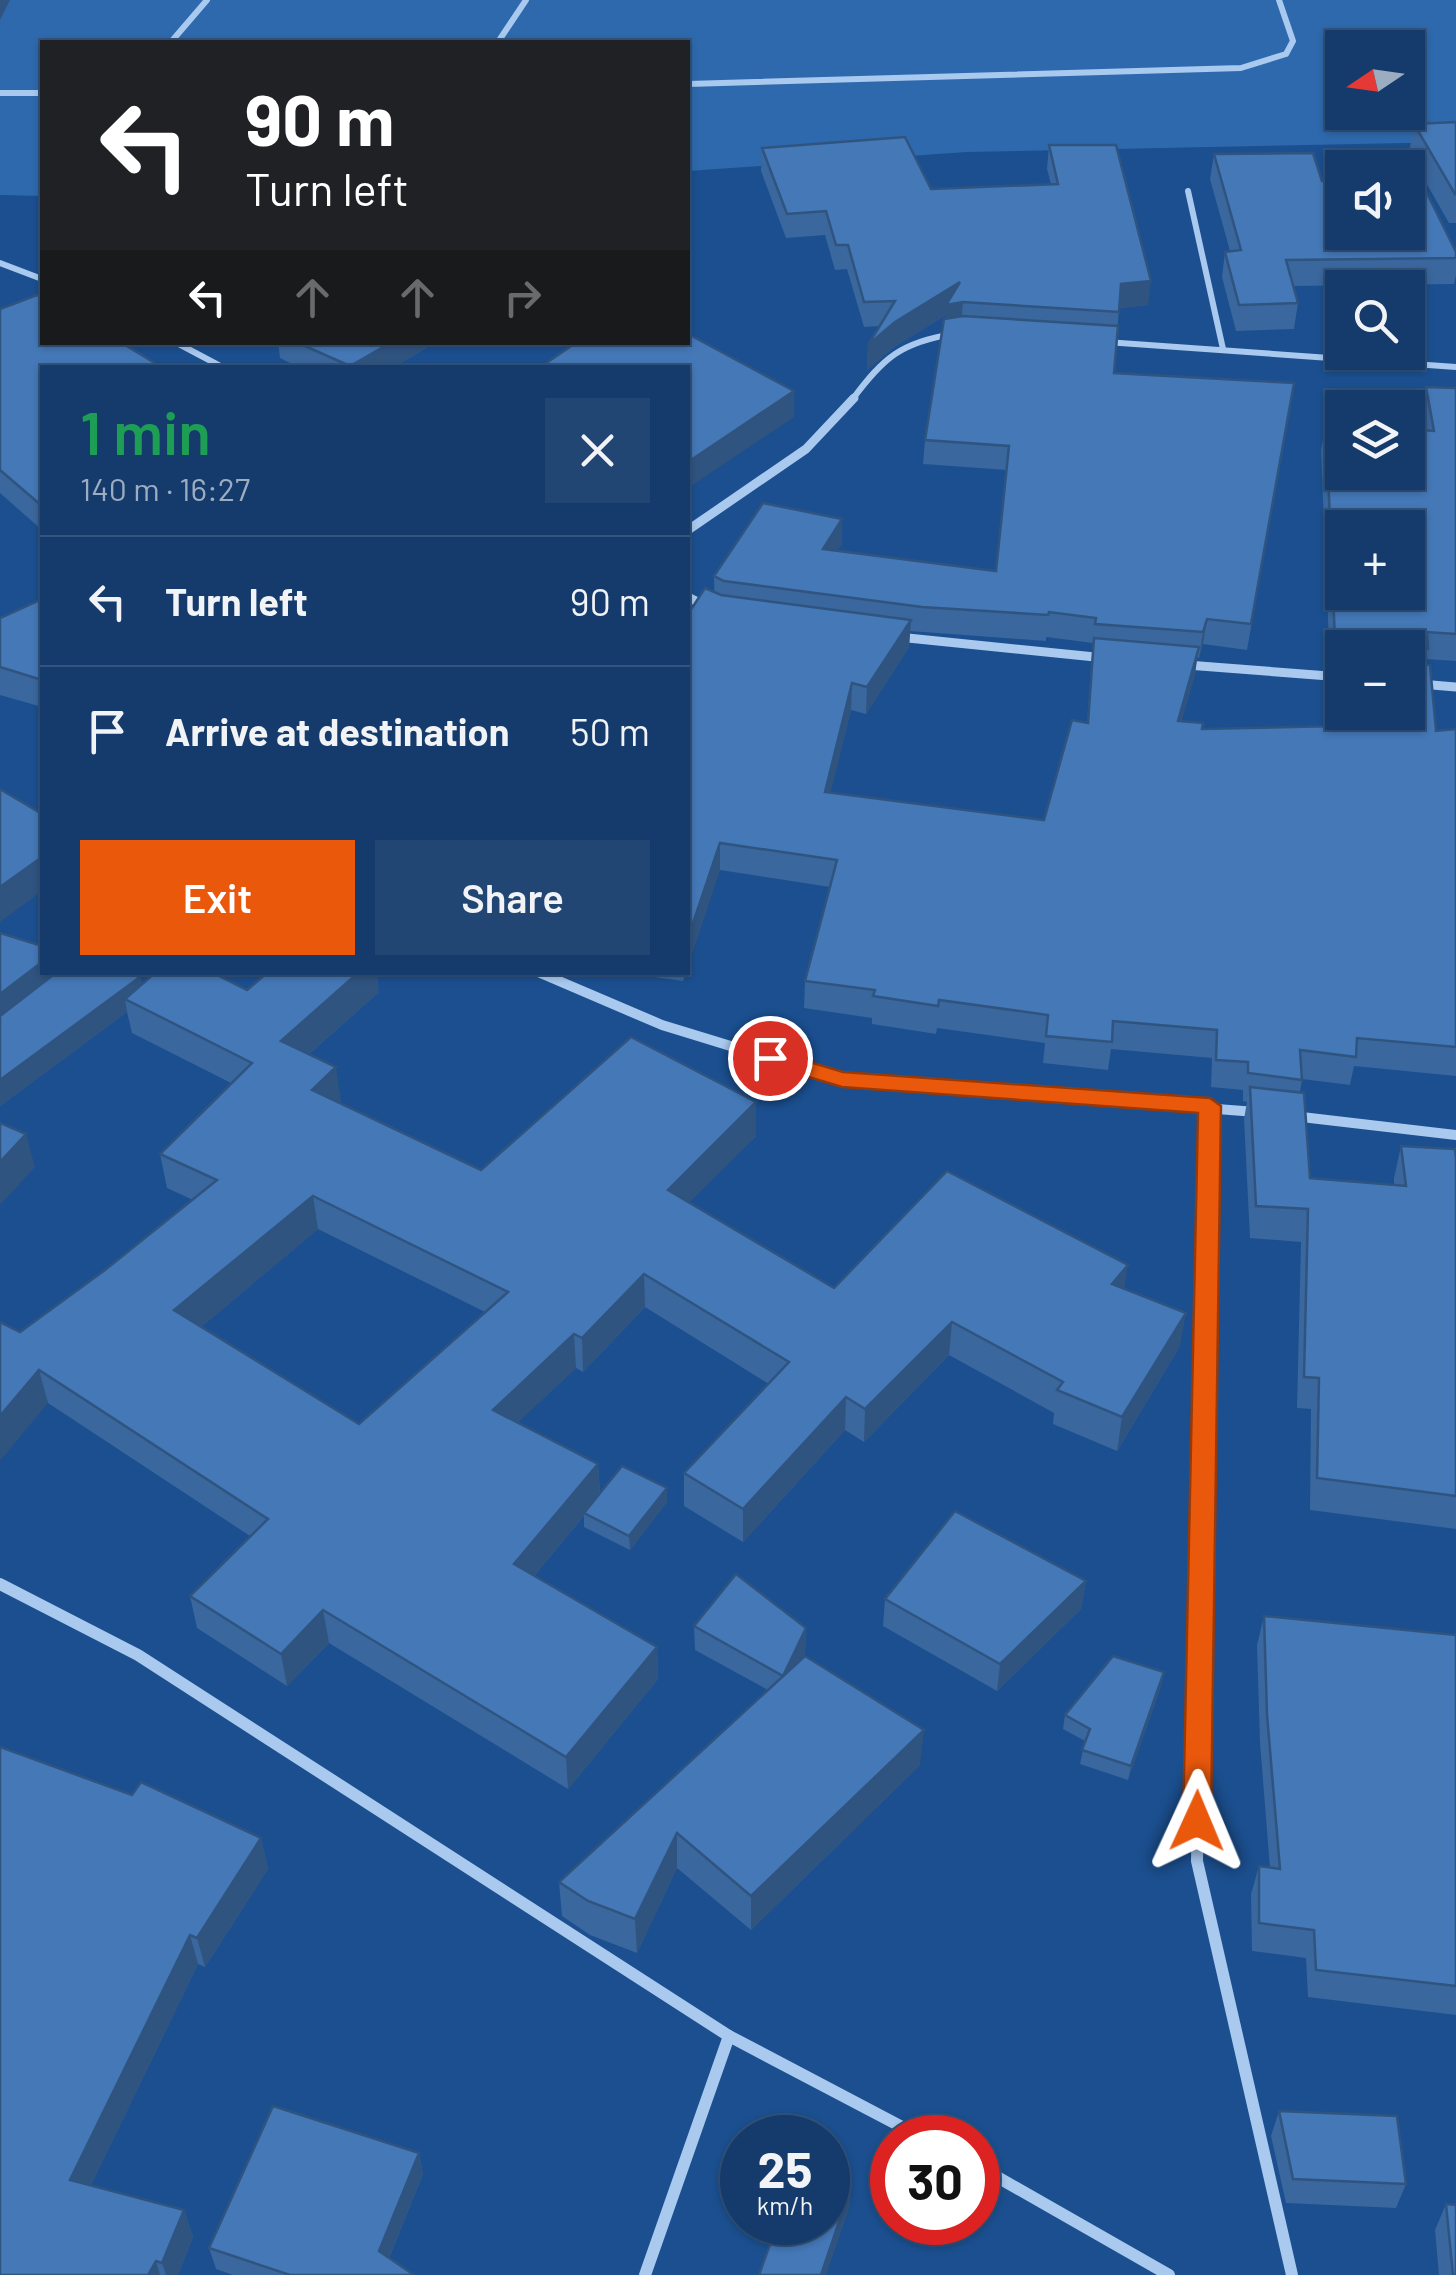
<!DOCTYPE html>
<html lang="en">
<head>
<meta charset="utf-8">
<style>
  :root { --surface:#143b6b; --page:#214673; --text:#f1f3f6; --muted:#9dadc1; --line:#33557e; --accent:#ea580c }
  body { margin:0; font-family:Barlow,sans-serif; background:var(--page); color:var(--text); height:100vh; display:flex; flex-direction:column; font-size:38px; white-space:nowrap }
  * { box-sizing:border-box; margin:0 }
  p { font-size:32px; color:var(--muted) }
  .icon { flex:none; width:55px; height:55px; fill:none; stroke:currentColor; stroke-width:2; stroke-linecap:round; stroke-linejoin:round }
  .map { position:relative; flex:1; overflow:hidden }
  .side { position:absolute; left:40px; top:365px; width:650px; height:610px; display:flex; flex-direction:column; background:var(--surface); border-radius:0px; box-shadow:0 2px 8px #0004,0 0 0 2px var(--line) }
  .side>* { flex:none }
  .guide { position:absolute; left:40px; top:40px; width:650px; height:305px; border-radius:0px; box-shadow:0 2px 8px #0004,0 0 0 2px var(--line); background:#202124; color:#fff; overflow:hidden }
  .needle { width:65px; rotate:257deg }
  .fabs { position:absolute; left:1325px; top:30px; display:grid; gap:20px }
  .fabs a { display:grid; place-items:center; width:100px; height:100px; border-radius:0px; background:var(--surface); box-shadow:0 2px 8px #0004,0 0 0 2px var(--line); font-size:50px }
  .speed { position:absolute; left:720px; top:2115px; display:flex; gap:20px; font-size:50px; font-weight:700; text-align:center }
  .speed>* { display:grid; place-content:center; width:130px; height:130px; border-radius:50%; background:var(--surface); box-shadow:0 2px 8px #0004,0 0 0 2px var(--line); line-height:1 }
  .speed small { font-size:25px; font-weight:400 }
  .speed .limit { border:15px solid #d22; background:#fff; color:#111 }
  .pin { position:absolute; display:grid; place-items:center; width:85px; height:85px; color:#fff; margin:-42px; border:5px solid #fff; border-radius:50%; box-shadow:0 2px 10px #0007 }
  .me { position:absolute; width:110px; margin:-55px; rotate:1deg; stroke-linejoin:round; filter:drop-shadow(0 0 8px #0008) }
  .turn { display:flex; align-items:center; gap:35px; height:210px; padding:0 40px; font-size:45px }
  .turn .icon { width:130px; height:130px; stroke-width:2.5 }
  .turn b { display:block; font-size:70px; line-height:85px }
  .lanes { display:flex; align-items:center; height:95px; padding:0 40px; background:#0003; justify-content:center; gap:50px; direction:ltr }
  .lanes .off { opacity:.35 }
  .round { display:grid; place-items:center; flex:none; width:105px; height:105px; border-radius:0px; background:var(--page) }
  .overview { display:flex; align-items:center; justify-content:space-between; height:170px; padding:0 40px }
  h1 { font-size:60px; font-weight:600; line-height:75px; color:#1e9e55 }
  .primary-button { display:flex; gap:20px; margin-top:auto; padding:20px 40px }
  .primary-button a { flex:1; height:115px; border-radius:0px; background:var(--accent); color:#fff; font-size:40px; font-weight:600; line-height:115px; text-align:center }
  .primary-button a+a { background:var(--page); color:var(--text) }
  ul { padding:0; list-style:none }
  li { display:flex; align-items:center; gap:30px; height:130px; padding:0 40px; border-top:2px solid var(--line) }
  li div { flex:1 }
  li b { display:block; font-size:38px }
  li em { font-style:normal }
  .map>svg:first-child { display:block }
  .green { fill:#2e69ad; fill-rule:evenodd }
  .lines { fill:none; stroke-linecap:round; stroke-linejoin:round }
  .minor-far3 { stroke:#a9c9ee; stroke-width:6 }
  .minor-far2 { stroke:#a9c9ee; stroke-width:9 }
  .minor-far1 { stroke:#a9c9ee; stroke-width:10 }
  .minor { stroke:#a9c9ee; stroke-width:12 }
  .wall { fill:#3a679d; fill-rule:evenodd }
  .shaded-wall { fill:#305480 }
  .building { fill:#4478b7; stroke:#305480; stroke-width:2.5; fill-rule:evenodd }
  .route { fill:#ea580c; stroke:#983908; stroke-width:2.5 }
</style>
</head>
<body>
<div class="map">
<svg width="1456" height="2275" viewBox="0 0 1456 2275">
  <rect width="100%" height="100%" fill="#1b4f8f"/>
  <!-- green -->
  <path class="green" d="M0 0H1456V142L967 152 688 171V42H42V196L0 195ZM1342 48H1408V112H1342Z"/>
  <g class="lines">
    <!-- minor-far3 -->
    <g class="minor-far3">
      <polyline points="171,42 207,0"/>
      <polyline points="498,42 526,0"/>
      <polyline points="688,84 1241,68 1286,54 1293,41 1279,0"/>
      <polyline points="0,93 42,93"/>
      <polyline points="1188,191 1223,349"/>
      <polyline points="0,263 42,279"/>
      <polyline points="175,342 224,368"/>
      <polyline points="1106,342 1456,367"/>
      <path d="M852 400C883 358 901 342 954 334"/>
    </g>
    <!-- minor-far2 -->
    <g class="minor-far2">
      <polyline points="688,530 806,449 854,398"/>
      <polyline points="688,597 709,608"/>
      <polyline points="898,637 1105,658"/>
      <polyline points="1187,665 1342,677"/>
      <polyline points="1408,683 1456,687"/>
    </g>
    <!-- minor-far1 -->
    <g class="minor-far1">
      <polyline points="538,972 662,1025 842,1080 1256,1112"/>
      <polyline points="1293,1116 1456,1135"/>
      <polyline points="1203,1511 1210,1106"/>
    </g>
    <!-- minor -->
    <g class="minor">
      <polyline points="1203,1509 1197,1861 1292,2275"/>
      <polyline points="0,1584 138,1655 729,2036 923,2138"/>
      <polyline points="978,2166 1169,2275"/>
      <polyline points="645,2275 729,2036"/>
    </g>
  </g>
  <!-- wall -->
  <g class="wall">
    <polygon points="1456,122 1456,223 1449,223 1409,153 1414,124"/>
    <path d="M1049 145 1148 305 1119 308 1114 373 1294 383 1247 650 1203 644 1199 658 1197 657 1195 674 1181 722 1202 729 1332 726 1330 684 1333 668H1330L1321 450 1326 424 1424 430 1421 413 1426 387 1456 388V661L1426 659 1425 665 1436 731 1456 729V1076L1354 1066 1350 1085 1302 1079 1300 1092 1310 1178 1394 1185V1178L1401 1146 1456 1158V1529L1310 1510 1311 1409 1297 1408 1301 1242 1250 1238 1244 1119 1247 1102 1243 1101V1090L1211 1087 1212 1058 1111 1049 1108 1070 1043 1063 1045 1043 937 1028 936 1034 872 1024V1018L804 1008 805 981 830 887 720 870 714 576 842 544 837 550 996 571 1007 470 923 464 925 440 946 315 894 347 867 370 868 345 880 326 864 327 847 269 835 270 825 235 786 238 761 171 762 148 931 189 1051 184 1047 169ZM910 631 1046 641V637L1093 643 1087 723 1044 820 830 793 851 710 866 714 909 647ZM1342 648H1408L1342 712Z"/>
    <polygon points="1214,154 1322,181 1456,252 1456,275 1454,284 1293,286 1298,303 1294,329 1236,331 1222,277 1225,252 1230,251 1210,179"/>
    <polygon points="0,309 42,368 42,530 0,493"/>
    <polygon points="278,342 436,342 393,368 300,368 280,358"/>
    <polygon points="42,599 42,707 0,695 0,618"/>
    <path d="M0 933 42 972 140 977 142 985 247 990 379 992 309 1054 341 1101 339 1103 481 1170 756 1102V1136L689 1202 834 1288 1125 1289 1180 1346 1117 1451 1053 1424 1054 1413 949 1355 864 1442 845 1430 743 1542 684 1506V1473L769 1384 645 1307 583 1372 576 1368 518 1422 598 1464 600 1493 667 1502 630 1550 584 1527V1516L534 1576 657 1647 658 1679 568 1789 329 1643 287 1686 197 1628 190 1596 250 1536 48 1403 20 1332 105 1270 193 1200 167 1188 160 1154 231 1083 132 1033 127 1012 0 1106ZM318 1229 485 1312 359 1424 201 1327Z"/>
    <polygon points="619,972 686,972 683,981"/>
    <polygon points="1086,1581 1081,1609 997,1691 883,1626 885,1599"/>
    <polygon points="1264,1616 1456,1635 1456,2015 1308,1997 1306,1958 1252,1951 1251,1894 1259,1866 1270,1868 1260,1743 1257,1645"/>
    <polygon points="694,1626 806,1628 805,1652 801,1660 920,1765 751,1930 677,1868 637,1953 590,1935 562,1916 559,1882 768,1690 695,1650"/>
    <polygon points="1161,1686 1128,1780 1080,1764 1085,1741 1063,1729 1065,1715"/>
    <polygon points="132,1795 261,1838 268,1869 205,1967 198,1964 91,2185 184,2210 193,2237 178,2275 0,2275"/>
    <polygon points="1279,2111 1406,2184 1396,2208 1286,2203 1271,2136"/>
    <polygon points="419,2153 423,2174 389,2258 414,2275 233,2275 216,2269 209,2248"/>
    <polygon points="1446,2204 1456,2275 1439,2275 1435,2230"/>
  </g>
  <!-- shaded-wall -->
  <g class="shaded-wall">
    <polygon points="0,0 10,0 0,20"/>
    <polygon points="1151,281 1148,305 1118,308 1121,284"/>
    <polygon points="960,282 963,302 961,326 945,329 946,315 894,347 867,370 868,345 895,322"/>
    <polygon points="392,342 436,342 393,368 350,368"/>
    <polygon points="794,391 794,417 688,488 688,462"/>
    <polygon points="842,519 842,544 822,574 823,549"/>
    <polygon points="1207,619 1203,644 1199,658 1203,632"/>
    <polygon points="911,620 909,647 866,714 867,687"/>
    <polygon points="1199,647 1195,674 1174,748 1178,721"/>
    <polygon points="852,683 851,710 824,819 825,792"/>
    <polygon points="720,843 720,870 688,967 688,938"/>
    <polygon points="42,857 42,891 0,922 0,887"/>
    <polygon points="42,962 42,972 62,973 0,1020 0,994"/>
    <polygon points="359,972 377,972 379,992 286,1074 281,1041"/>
    <polygon points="140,977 145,999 125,999 127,1012 0,1106 0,1080"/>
    <polygon points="336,1067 341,1101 316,1123 312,1090"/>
    <polygon points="756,1102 756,1136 668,1223 668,1190"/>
    <polygon points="26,1134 35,1167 0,1205 0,1162"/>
    <polygon points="313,1196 318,1229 181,1344 174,1310"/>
    <polygon points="1128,1265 1123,1298 1112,1284"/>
    <polygon points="644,1274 645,1307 583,1372 582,1338"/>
    <polygon points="1186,1313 1180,1346 1117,1451 1122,1417"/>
    <polygon points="952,1322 949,1355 864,1442 865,1409"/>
    <polygon points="574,1334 576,1368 496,1443 493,1410"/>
    <polygon points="39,1370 48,1403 0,1461 0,1416"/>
    <polygon points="846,1397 845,1430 743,1542 743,1509"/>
    <polygon points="598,1464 600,1497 584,1513 584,1516 517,1596 514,1564"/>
    <polygon points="667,1488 667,1502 630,1550 629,1536"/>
    <polygon points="1086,1581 1081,1609 997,1691 1000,1664"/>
    <polygon points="323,1610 329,1643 287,1686 281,1654"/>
    <polygon points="806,1628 805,1652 783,1699 783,1676"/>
    <polygon points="657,1647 658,1679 568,1789 566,1757"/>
    <polygon points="1164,1672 1161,1686 1128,1780 1131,1766"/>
    <polygon points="924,1730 920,1765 751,1930 751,1896"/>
    <polygon points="677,1833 677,1868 637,1953 635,1919"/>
    <polygon points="261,1838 268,1869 205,1967 197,1938"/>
    <polygon points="190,1935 198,1964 80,2208 70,2180"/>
    <polygon points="419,2153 423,2174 383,2272 379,2251"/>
    <polygon points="851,2186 850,2206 826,2275 821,2275"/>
    <polygon points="184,2210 193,2237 178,2275 166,2275 162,2263"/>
    <polygon points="156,2261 160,2275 148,2275"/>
  </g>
  <!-- building -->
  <g class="building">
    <polygon points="1456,122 1456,193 1455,194 1414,124"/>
    <polygon points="905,137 931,189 1058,184 1049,145 1116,145 1151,281 1121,284 1119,312 963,302 946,305 960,282 895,322 868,345 895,301 864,302 848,245 836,245 826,211 787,214 762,148"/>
    <polygon points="1313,153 1322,181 1342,181 1342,232 1408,232 1408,180 1420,179 1456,252 1456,258 1286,260 1298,303 1239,305 1225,252 1241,250 1214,154"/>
    <polygon points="37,295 42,298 42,342 120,342 163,368 42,368 42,506 0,470 0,309"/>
    <polygon points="963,316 1118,326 1114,373 1294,383 1251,624 1207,619 1203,632 1095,624 1096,618 1049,612 1048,615 922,607 724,581 714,576 763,503 842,519 823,549 996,571 1009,446 925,440 944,319"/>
    <polygon points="688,334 794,391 688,462 688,368 539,368 577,342 688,342"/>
    <polygon points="296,342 392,342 350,366"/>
    <path d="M1426 387 1456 388V634L1427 632 1428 649 1411 648 1408 654V648H1354L1351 643 1335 641 1326 424 1342 425V472H1408V429L1434 431ZM1342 528H1408V592H1342Z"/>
    <polygon points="705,588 721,595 911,620 867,687 852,683 825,792 1044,820 1072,720 1088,723 1094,638 1199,647 1178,721 1203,723 1202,729 1338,726 1335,657 1342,657 1342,712 1408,712 1408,659 1410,663 1430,665 1436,731 1456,729 1456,1047 1357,1038 1356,1057 1300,1050 1302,1080 1248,1073 1248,1062 1216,1060 1217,1030 1113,1021 1112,1042 1046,1036 1048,1015 939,1000 938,1006 873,996 875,990 805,981 837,860 720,843 688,938 688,614"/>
    <polygon points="42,599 42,680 0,667 0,618"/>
    <polygon points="0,789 42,814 42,857 0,887"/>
    <polygon points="0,933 42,946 42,962 0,994"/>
    <polygon points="57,972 126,972 140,977 0,1080 0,1016"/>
    <path d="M156 972H211L247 990 268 972H359L281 1041 336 1067 312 1090 481 1170 631 1037 756 1102 668 1190 834 1288 947 1171 1128 1265 1112 1284 1186 1313 1122 1417 1057 1390 1063 1382 952 1322 865 1409 846 1397 743 1509 684 1473 789 1362 644 1274 582 1338 574 1334 493 1410 598 1464 514 1564 657 1647 566 1757 323 1610 281 1654 190 1596 268 1519 39 1370 0 1416V1322L20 1332 105 1270 217 1180 160 1154 252 1063 125 999ZM313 1196 508 1292 359 1424 174 1310Z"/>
    <polygon points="1250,1087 1304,1093 1310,1178 1406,1186 1401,1146 1455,1149 1456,1158 1456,1496 1317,1478 1319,1378 1304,1377 1308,1209 1256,1206"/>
    <polygon points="0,1123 26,1134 0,1162"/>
    <polygon points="622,1466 667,1488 629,1536 584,1513"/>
    <polygon points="955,1511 1086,1581 1000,1664 885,1599"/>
    <polygon points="736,1574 806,1628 783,1676 694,1626"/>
    <polygon points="1264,1616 1456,1635 1456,1986 1316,1970 1314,1930 1259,1923 1259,1866 1280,1869 1267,1714"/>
    <polygon points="805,1656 924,1730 751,1896 677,1833 635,1919 588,1901 559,1882"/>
    <polygon points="1113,1656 1164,1672 1131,1766 1082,1750 1090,1729 1065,1715"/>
    <polygon points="0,1747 132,1795 141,1782 261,1838 197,1938 190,1935 70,2180 184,2210 162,2263 156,2261 148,2275 0,2275"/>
    <polygon points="273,2106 419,2153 379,2251 414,2275 290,2275 209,2248"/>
    <polygon points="1279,2111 1397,2116 1406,2184 1293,2179"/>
    <polygon points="828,2178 851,2186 821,2275 759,2275 778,2222 828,2222"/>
    <polygon points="1446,2204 1456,2205 1456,2275 1453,2275"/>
  </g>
  <!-- route -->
  <polygon class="route" points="770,1050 843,1072 1210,1098 1221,1106 1211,1821 1207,1830 1197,1833 1187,1830 1183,1821 1198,1113 842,1087 762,1063 759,1058"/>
</svg>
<div class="fabs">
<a><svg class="needle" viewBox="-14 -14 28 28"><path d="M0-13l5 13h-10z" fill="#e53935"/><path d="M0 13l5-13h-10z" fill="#9dadc1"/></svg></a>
<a><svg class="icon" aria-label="sound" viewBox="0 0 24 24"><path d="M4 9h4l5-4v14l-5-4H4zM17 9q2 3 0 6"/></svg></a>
<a><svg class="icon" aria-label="search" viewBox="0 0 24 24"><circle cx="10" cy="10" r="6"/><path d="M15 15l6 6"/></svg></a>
<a><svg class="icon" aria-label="layers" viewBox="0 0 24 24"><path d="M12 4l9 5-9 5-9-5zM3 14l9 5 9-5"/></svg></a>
<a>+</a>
<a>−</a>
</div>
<div class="speed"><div>25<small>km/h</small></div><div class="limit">30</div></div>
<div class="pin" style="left:770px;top:1058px;background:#d93025"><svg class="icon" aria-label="arrive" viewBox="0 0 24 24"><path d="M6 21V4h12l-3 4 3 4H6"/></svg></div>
<svg class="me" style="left:1197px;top:1821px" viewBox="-20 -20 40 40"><path d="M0-17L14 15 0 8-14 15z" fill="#ea580c" stroke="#fff" stroke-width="4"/></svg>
<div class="guide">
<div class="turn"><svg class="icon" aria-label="left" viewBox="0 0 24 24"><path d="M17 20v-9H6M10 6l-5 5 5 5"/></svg><div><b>90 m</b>Turn left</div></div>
<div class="lanes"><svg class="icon" aria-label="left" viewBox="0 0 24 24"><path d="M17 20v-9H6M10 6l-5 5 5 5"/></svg><svg class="icon off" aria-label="ahead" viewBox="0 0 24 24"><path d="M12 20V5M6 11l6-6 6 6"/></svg><svg class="icon off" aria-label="ahead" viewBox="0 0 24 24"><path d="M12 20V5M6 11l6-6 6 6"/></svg><svg class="icon off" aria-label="right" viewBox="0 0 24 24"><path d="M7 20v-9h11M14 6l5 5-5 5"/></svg></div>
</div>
<section class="side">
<div class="overview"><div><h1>1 min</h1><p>140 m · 16:27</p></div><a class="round"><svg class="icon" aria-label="close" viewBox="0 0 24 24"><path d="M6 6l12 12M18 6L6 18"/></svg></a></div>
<ul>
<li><svg class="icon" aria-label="left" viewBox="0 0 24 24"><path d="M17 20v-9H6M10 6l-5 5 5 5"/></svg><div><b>Turn left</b></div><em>90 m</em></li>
<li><svg class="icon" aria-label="arrive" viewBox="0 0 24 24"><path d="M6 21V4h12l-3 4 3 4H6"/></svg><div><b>Arrive at destination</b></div><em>50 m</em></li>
</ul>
<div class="primary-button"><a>Exit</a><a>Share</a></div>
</section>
</div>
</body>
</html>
